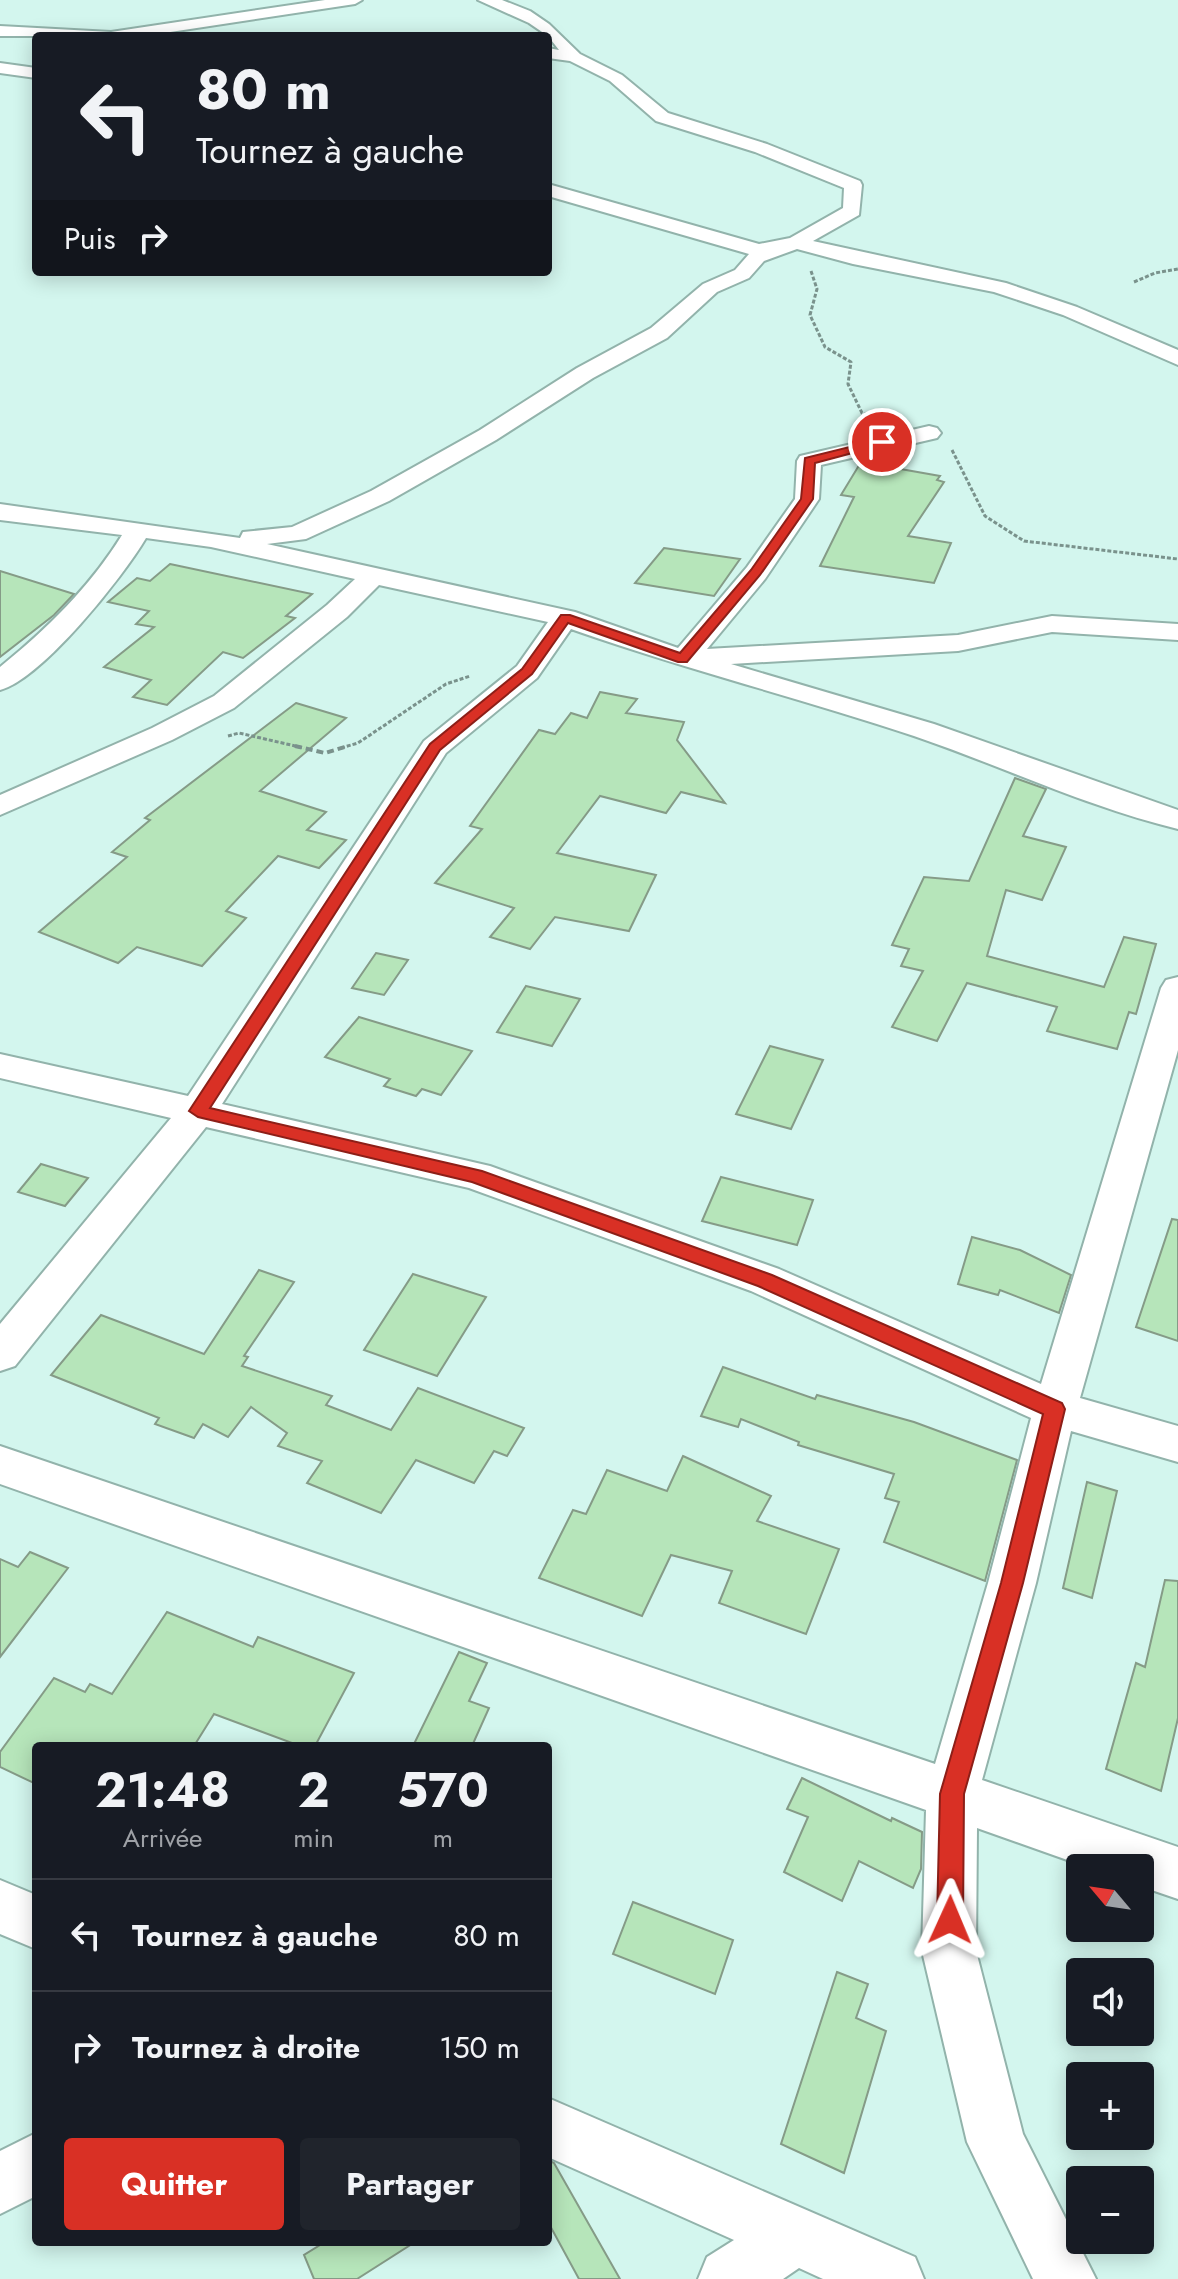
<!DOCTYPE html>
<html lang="fr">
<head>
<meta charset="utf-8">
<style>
  :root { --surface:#171b24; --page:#20242c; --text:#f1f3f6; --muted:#9ea1a6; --line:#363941; --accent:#d93025 }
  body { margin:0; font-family:Jost,sans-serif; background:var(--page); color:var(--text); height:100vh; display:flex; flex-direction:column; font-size:30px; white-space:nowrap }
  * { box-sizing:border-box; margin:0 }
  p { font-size:26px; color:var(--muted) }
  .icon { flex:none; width:44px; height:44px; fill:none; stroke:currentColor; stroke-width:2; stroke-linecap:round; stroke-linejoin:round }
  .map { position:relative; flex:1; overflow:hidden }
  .drawer { position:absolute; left:32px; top:1742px; width:520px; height:504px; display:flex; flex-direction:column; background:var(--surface); border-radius:8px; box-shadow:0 4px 20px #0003 }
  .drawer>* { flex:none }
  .guide { position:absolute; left:32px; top:32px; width:520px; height:244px; border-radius:8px; box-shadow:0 4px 20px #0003; background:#171b24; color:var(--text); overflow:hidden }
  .needle { width:52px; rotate:299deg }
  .fabs { position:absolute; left:1066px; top:1854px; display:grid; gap:16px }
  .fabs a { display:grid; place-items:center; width:88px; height:88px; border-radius:8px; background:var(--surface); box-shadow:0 4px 20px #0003; font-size:40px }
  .pin { position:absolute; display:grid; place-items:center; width:68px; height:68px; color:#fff; margin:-34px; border:4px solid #fff; border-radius:50%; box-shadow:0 2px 8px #0007 }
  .me { position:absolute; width:88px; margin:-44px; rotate:1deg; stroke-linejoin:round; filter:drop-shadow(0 0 6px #0008) }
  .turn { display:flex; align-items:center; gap:28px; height:168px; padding:0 32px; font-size:36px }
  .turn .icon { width:104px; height:104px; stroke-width:2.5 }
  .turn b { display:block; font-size:56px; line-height:68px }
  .then { display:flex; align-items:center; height:76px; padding:0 32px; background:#0003; gap:16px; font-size:30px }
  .eta { display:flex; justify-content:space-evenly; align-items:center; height:136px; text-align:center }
  .eta b { font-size:48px; font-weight:700; line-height:56px }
  .primary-button { display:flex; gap:16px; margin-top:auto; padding:16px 32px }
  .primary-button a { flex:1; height:92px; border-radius:8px; background:var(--accent); color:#fff; font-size:32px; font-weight:700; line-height:92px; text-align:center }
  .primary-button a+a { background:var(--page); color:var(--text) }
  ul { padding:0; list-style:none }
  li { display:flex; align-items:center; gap:24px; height:112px; padding:0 32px; border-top:2px solid var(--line) }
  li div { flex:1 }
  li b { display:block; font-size:30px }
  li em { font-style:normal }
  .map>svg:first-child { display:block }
  .building { fill:#b6e5ba; stroke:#859b87; stroke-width:2 }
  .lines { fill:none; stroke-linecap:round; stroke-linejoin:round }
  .minor-casing { stroke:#92b3ab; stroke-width:4 }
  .path-far1 { stroke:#7a928c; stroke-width:3; stroke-dasharray:4 2; stroke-linecap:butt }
  .path { stroke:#7a928c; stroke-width:4; stroke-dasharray:7 4; stroke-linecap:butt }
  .minor { fill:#fff; fill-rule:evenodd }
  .route { fill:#d93025; stroke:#8d1f18; stroke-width:2 }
</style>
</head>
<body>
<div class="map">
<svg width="1178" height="2279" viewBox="0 0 1178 2279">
  <rect width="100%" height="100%" fill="#d3f6ee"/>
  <!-- building -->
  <g class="building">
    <polygon points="861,462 940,476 937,480 944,482 908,536 951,543 934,583 820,566 854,497 841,495"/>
    <polygon points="664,548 740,559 714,596 635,583"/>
    <polygon points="170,564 312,594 286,616 295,618 243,658 223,652 167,705 133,697 151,680 104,667 154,627 136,624 149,611 108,602 137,578 150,581"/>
    <polygon points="0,571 74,594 54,615 0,657"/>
    <polygon points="600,692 637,699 626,713 684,722 677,740 725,803 681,792 666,813 600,796 557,853 656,875 629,931 555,917 530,949 490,937 514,908 435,883 482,829 470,826 539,730 555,734 571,713 587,718"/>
    <polygon points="296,703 346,718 260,791 326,812 307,830 346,840 319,868 278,856 226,911 246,918 202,966 137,947 118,963 39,932 127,857 112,852 150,820 145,818"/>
    <polygon points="1015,778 1046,789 1023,836 1066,847 1042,900 1006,890 987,956 1104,987 1124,937 1156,944 1136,1014 1129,1012 1117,1049 1047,1031 1057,1007 967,983 937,1041 892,1027 923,971 901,966 909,949 892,945 924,877 969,881"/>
    <polygon points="376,953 408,960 384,995 352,988"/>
    <polygon points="526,986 580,999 552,1046 497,1032"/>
    <polygon points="359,1017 472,1051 441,1095 422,1089 416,1096 384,1086 390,1079 325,1057"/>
    <polygon points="770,1046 823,1060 791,1129 736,1114"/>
    <polygon points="41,1164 88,1178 65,1206 18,1192"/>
    <polygon points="721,1177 813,1200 797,1245 702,1221"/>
    <polygon points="1172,1219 1178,1220 1178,1341 1136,1327"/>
    <polygon points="972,1237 1020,1250 1071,1275 1059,1313 1000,1290 998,1295 958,1284"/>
    <polygon points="259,1270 294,1282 244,1356 248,1357 242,1366 332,1396 326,1405 391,1430 418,1388 524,1428 507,1456 494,1451 474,1483 416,1460 381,1513 307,1483 322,1461 278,1446 287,1433 251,1407 228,1437 203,1424 194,1438 155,1424 159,1418 51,1375 101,1315 204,1354"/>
    <polygon points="413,1274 486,1297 437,1376 364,1350"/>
    <polygon points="723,1367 815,1399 817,1395 914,1422 1017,1460 985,1581 884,1542 899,1502 885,1498 894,1474 798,1445 799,1442 741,1419 738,1427 701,1416"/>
    <polygon points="683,1456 771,1496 757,1521 839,1549 806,1634 719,1603 732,1571 671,1555 642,1616 539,1578 573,1510 586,1514 607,1470 667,1491"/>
    <polygon points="1087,1482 1117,1491 1092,1598 1063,1588"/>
    <polygon points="30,1552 68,1568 0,1657 0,1559 18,1567"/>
    <polygon points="1165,1580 1178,1581 1178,1718 1161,1791 1106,1769 1136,1663 1145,1667"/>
    <polygon points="167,1612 253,1647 258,1637 354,1673 315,1746 300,1746 214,1714 194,1746 36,1746 36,1784 0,1767 0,1752 54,1678 85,1692 90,1684 112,1694"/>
    <polygon points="459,1652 487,1663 469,1701 489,1708 472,1746 413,1746"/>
    <polygon points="802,1778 891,1821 892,1818 922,1832 921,1869 913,1888 859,1861 842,1901 784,1872 808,1817 787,1809"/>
    <polygon points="633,1902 733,1940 715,1994 613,1954"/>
    <polygon points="837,1972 868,1984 856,2018 886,2031 844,2173 781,2144"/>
    <polygon points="548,2160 554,2163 620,2279 579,2279 548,2222"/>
    <polygon points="325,2242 415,2242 357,2279 314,2279 304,2255"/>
  </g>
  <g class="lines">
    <!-- minor casing -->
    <g class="minor-casing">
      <g id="minor">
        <polygon points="325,0 362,0 355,4 144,36 0,36 0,26 111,32"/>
        <path d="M478 0H502L530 11 549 24 580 54 622 75 668 113 767 144 860 181 862 185 859 215 813 241 1006 283 1077 307 1178 350V365L1063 315 994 292 853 264 797 249 764 261 749 278 717 292 667 338 593 378 496 440 389 501 306 539 267 544 575 612 678 648 747 567 795 499 797 461 800 456 929 426 937 428 941 433 937 438 821 465 819 499 765 579 707 649 958 635 1052 616 1178 624V640L1052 632 958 651 731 664 934 724 1178 810V829C1087 807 1002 766 914 736 800 698 684 669 571 629L537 678 446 753 222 1104 490 1166 779 1269 1041 1384 1161 988 1166 980 1178 977V1050L1080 1398 1178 1426V1462L1071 1431 1036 1583 982 1780 1178 1847V1899L1140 1886V1868H1090L977 1828 976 1951 1023 2134 1096 2279H1033L967 2142 922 1951 926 1810 0 1484V1446L935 1764 988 1583 1031 1418 751 1291 469 1188 206 1127 15 1366 0 1371V1324L171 1118 0 1078V1054L188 1096 424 741 517 666 548 622 379 585 347 617 234 708 172 740 0 815V795L152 728 214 696 327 605 355 579 211 547 146 538C123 577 42 679 0 690V667C47 629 90 587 122 535L0 520V504L240 538 243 532 292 527 371 491 480 430 577 368 651 328 703 284 735 270 749 254 548 196V184L759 244 790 238 843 208 844 188 755 152 656 121 610 81 570 61 548 58V48L559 50 548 36 529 23Z"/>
        <polygon points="0,63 36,68 36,78 0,73"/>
        <polygon points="0,1880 36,1895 36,1949 0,1934"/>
        <polygon points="548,2098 915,2257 924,2279 823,2279 799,2268 783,2279 698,2279 707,2257 734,2240 548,2157"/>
        <polygon points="36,2133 36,2196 0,2214 0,2151"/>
      </g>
    </g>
    <!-- path-far1 -->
    <g class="path-far1">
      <polyline points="811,271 817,289 810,315 825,347 851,362 848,384 862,413 875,417"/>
      <polyline points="1134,282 1155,273 1178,269"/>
      <polyline points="952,450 985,516 1024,541 1178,559"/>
      <polyline points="228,736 239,733 304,748"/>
      <polyline points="341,748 358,743 446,684 470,676"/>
    </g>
    <!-- path -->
    <polyline class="path" points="295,746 325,753 348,746"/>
    <!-- minor -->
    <use href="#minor" class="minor"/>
  </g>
  <!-- route -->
  <polygon class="route" points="882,439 888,442 886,444 815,463 813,499 760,575 687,662 678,662 568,623 532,674 440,750 210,1108 482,1171 772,1275 1062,1403 1065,1409 1023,1583 964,1794 963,1920 959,1929 950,1933 941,1929 937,1920 940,1794 1001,1583 1043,1414 758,1286 472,1182 198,1117 189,1111 430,744 522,669 561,615 570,615 680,653 751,570 801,499 805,458"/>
</svg>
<div class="fabs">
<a><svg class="needle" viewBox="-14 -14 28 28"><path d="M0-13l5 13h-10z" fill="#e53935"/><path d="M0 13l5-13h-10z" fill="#9ea1a6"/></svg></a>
<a><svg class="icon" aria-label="sound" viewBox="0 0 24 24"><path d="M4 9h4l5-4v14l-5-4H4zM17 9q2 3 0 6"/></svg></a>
<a>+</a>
<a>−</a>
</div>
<div class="pin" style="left:882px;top:442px;background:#d93025"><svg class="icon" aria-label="arrive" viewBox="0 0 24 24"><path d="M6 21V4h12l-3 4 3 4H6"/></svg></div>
<svg class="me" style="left:950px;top:1920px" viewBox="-20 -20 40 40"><path d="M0-17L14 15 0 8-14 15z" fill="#d93025" stroke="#fff" stroke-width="4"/></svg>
<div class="guide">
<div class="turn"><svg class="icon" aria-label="left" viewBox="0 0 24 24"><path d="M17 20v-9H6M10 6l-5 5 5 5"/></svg><div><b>80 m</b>Tournez à gauche</div></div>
<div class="then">Puis<svg class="icon" aria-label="right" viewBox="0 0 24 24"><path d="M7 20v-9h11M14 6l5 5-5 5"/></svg></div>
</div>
<section class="drawer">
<div class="eta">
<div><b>21:48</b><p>Arrivée</p></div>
<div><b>2</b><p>min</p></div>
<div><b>570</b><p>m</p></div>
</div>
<ul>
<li><svg class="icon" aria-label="left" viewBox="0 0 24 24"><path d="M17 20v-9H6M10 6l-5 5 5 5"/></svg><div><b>Tournez à gauche</b></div><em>80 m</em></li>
<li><svg class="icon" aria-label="right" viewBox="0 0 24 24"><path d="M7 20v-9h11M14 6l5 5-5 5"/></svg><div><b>Tournez à droite</b></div><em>150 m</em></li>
</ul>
<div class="primary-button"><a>Quitter</a><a>Partager</a></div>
</section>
</div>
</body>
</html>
